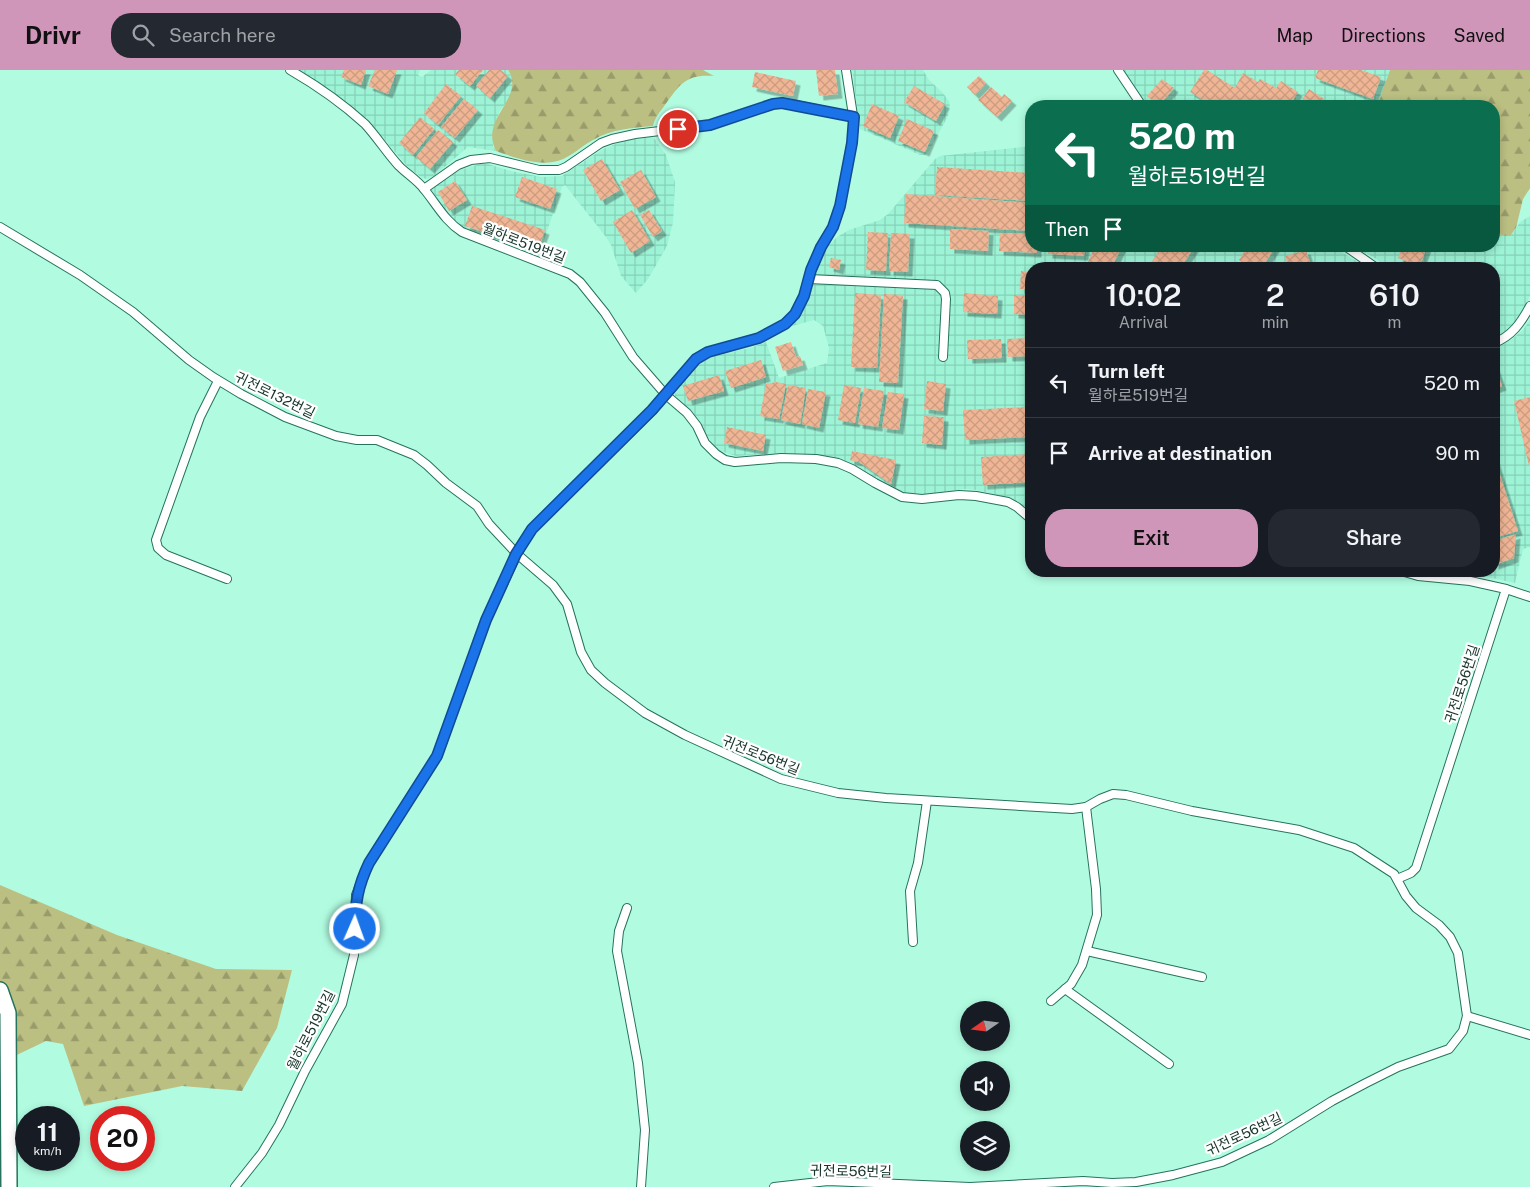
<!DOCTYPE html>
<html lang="en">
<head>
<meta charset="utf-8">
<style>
  :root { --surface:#171b24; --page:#242831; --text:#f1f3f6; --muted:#9ea1a6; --line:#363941; --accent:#d096ba }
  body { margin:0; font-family:"Public Sans","Noto Sans KR",sans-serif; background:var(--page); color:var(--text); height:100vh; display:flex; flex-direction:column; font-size:19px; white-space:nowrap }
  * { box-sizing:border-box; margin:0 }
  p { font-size:16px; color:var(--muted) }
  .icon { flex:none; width:28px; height:28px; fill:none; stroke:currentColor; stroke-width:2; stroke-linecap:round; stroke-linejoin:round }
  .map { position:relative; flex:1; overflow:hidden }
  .sheet { position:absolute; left:1025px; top:192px; width:475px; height:315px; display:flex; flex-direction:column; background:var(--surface); border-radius:20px; box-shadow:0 2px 8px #0003 }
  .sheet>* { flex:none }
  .guide { position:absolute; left:1025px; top:30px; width:475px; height:152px; border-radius:20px; box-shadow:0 2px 8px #0003; background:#0b6e4f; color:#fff; overflow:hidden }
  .needle { width:32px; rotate:256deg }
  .fabs { position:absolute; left:960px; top:931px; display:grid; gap:10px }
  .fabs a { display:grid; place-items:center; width:50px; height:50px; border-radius:50%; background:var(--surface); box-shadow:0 2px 8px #0003; font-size:25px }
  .speed { position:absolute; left:15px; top:1036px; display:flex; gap:10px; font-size:25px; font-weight:700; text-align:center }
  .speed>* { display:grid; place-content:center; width:65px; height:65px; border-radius:50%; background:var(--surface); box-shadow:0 2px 8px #0003; line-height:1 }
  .speed small { font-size:12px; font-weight:400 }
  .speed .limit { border:8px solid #d22; background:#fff; color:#111 }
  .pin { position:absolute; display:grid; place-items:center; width:42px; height:42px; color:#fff; margin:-21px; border:2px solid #fff; border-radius:50%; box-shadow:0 1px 5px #0007 }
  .me { position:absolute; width:55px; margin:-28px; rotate:2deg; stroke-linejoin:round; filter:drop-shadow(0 0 4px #0008) }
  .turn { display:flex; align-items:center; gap:18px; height:105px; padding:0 20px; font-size:22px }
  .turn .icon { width:65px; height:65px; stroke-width:2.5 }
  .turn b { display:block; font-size:35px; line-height:42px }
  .then { display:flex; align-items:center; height:48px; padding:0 20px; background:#0003; gap:10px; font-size:19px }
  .eta { display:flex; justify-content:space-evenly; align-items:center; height:85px; text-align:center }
  .eta b { font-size:30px; font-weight:600; line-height:35px }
  .action { display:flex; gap:10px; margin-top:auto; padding:10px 20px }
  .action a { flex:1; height:58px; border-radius:20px; background:var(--accent); color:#111; font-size:20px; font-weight:600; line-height:58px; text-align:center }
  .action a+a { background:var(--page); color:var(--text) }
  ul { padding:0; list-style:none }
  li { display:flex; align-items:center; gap:15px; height:70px; padding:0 20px; border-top:1px solid var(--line) }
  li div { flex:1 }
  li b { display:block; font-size:19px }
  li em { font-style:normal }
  header { display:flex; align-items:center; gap:30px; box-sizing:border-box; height:70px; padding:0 25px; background:var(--accent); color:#111 }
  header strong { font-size:24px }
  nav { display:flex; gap:28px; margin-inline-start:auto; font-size:18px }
  .search { width:350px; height:45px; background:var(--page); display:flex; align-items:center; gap:12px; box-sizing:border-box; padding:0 18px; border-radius:20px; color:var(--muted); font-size:19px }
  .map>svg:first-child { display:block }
  .industrial { fill:url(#industrial-grid) }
  .forest { fill:url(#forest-firs) }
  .building { fill:url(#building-cross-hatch); filter:url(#shadow) }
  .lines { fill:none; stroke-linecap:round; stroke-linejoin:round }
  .lane-casing { stroke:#26735d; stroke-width:10 }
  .street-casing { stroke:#26735d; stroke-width:18 }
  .lane { stroke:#fff; stroke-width:8 }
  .street { stroke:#fff; stroke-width:15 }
  .route-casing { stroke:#114b97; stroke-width:12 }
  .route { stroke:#1a73e8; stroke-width:9 }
  .labels { text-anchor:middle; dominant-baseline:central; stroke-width:4.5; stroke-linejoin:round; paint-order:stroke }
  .street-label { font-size:14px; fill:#15342a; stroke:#fff }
</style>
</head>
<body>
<header>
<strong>Drivr</strong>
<div class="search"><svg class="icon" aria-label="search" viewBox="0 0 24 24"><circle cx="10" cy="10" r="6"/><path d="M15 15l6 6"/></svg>Search here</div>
<nav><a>Map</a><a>Directions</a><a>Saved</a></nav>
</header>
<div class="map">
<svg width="1530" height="1117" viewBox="0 0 1530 1117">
  <defs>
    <pattern id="industrial-grid" width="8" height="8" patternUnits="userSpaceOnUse" patternTransform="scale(1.25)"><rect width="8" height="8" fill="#9df3d6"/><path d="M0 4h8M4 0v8" fill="none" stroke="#86d1b8"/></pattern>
    <pattern id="forest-firs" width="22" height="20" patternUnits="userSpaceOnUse" patternTransform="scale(1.25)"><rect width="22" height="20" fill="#bcbf82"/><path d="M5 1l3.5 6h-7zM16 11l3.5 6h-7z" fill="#989c6b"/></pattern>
    <pattern id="building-cross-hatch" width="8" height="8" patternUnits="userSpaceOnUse" patternTransform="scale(1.25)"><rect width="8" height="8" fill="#efb595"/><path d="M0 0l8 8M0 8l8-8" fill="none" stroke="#cc9c81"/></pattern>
    <filter id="shadow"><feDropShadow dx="4.5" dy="4.5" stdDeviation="0" flood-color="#0004"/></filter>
  </defs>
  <rect width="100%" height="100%" fill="#b1fce1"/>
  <!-- industrial -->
  <g class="industrial">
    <polygon points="300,0 420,0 418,5 422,7 431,0 508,0 512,9 512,17 509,29 499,42 493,76 496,81 468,77 434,106 427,109 422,108 407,96 367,49"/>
    <polygon points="852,0 923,0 929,10 942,22 949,31 950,38 948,46 929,81 925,85 920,85 860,59"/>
    <polygon points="1124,0 1390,0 1377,36 1150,36 1139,24"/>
    <polygon points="649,66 654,68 666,85 675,112 673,153 667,176 648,209 636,223 621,206 611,175 606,167 565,115 562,117 539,185 464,158 450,147 431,121 432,118 460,100 480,94 488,94 511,101 542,107 562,106 603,79 626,70"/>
    <polygon points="1031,76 1031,176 1332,176 1369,199 1031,199 1031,443 1018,432 1006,427 976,420 966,419 927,424 902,423 879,411 862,400 837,388 783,383 736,386 720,381 714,376 692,343 675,327 675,324 687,307 702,292 710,287 750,278 766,272 779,308 827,293 829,278 823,256 814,250 792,256 801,245 807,233 819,194 826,178 837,167 849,160 880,150 888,144 935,89 940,86"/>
    <polygon points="1530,146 1530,226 1517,252 1508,261 1494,269 1494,199 1387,199 1378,190 1353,176 1494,176 1494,163 1506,166 1513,163 1520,152"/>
    <polygon points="1530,249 1530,477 1523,479 1515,513 1482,506 1429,501 1494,501 1494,279 1512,269 1523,260"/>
  </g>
  <!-- forest -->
  <g class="forest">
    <path d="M508 0H703L714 6C686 4 680 14 665 35 660 42 655 47 653 56 631 58 612 59 593 70 580 77 568 90 553 92 534 95 513 87 496 81 479 47 526 29 508 0Z"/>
    <polygon points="1390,0 1530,0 1530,118 1523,129 1516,158 1510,166 1506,166 1494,163 1494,36 1377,36"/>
    <polygon points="0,815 117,865 216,899 292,900 277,958 242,1021 182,1016 84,1036 63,974 46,971 0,993"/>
  </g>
  <!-- building -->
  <g class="building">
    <polygon points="344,0 366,0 361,15 341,7"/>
    <polygon points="375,0 397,0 388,24 368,16"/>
    <polygon points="459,0 483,0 470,16 455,4"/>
    <polygon points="489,0 501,0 508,6 490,28 476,16"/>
    <polygon points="816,0 835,0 838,24 819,26"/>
    <polygon points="1204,0 1207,0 1235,18 1243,3 1258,12 1260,9 1276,18 1281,11 1298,22 1289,36 1213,36 1190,22"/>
    <polygon points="1318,0 1361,0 1381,7 1373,29 1315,8"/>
    <polygon points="755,2 796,11 793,26 752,17"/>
    <polygon points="979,6 986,13 975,25 967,17"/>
    <polygon points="1162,9 1174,18 1159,36 1147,26"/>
    <polygon points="446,14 461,26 438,55 424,43"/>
    <polygon points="914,16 945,34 936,51 904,32"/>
    <polygon points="991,17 1002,27 1004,24 1012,31 997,47 978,30"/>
    <polygon points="1309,19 1335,36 1298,36"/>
    <polygon points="464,29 478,40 455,68 441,57"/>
    <polygon points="872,34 899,46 890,68 863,56"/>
    <polygon points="420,47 434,59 413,85 399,73"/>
    <polygon points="907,49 934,61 925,82 898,71"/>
    <polygon points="438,60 453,72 430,99 416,87"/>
    <polygon points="602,89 620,120 601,131 583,100"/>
    <polygon points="937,97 1031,103 1031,131 935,125"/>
    <polygon points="641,100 656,127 635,139 620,112"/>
    <polygon points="522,107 557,119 550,139 515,127"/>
    <polygon points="455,111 467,130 449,141 438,122"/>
    <polygon points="906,124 1031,133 1031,161 904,153"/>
    <polygon points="472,136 545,160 538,180 465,156"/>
    <polygon points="632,140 650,171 631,183 613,152"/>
    <polygon points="649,140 662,161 653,167 640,145"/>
    <polygon points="950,159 989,161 988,181 950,179"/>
    <polygon points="868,162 888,163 886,201 866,200"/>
    <polygon points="891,163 910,164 908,202 889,201"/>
    <polygon points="1000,163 1031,164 1031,176 1037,176 1037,183 999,181"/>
    <polygon points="1048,176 1085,176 1084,186 1048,184"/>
    <polygon points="1095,176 1122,176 1111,199 1085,199"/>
    <polygon points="1162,176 1195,176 1180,199 1147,199"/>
    <polygon points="1248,176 1276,176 1261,199 1253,199 1239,190"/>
    <polygon points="1402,176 1427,176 1420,196 1398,188"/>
    <polygon points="1306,180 1312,199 1289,199 1285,186"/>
    <polygon points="831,188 841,190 839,200 829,197"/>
    <polygon points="1021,201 1031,202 1031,219 1020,219"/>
    <polygon points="855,223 881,225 877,298 851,297"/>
    <polygon points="964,223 998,226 997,244 963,242"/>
    <polygon points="884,224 903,225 898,313 879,312"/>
    <polygon points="1014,225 1031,226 1031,245 1014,244"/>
    <polygon points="1031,268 1031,286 1008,287 1007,269"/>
    <polygon points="1001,269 1002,288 968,289 967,270"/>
    <polygon points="791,272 796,287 800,286 803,295 783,301 775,277"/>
    <polygon points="761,290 766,307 731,318 725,301"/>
    <polygon points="1494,293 1502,316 1494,319"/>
    <polygon points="719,305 724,321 688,331 683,316"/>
    <polygon points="927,311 946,314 943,341 924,339"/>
    <polygon points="776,312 786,314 779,349 760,346 766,314"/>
    <polygon points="788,315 806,318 800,354 781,350"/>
    <polygon points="844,315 861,318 855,353 838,350"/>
    <polygon points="864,318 884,321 878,357 858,354"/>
    <polygon points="808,319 826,322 819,358 802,354"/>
    <polygon points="888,322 904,324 899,360 882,358"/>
    <polygon points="1530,327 1530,396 1529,396 1514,331"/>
    <polygon points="1031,337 1031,367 965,370 963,340"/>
    <polygon points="924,346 944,347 942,375 922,373"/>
    <polygon points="727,357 766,365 763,381 724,373"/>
    <polygon points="852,381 896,390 891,414 859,392 850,390"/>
    <polygon points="1031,384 1031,412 983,415 981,387"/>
    <polygon points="1494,386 1518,461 1494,468"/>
    <polygon points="1516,464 1514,488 1494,495 1494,471"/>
  </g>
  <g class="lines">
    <!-- lane casing -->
    <g class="lane-casing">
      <g id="lane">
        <path d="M290 0C316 15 343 34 365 54 377 67 387 83 399 96 407 104 417 110 424 119 437 135 445 151 462 162L570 204 580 212 605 243 633 287 666 325 687 343 697 356 705 373 716 384 725 390 735 392 781 388 816 389 838 393 852 399 875 413 902 427 922 429 959 425 976 426 1008 432 1017 437 1031 449"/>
        <polyline points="1118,0 1142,36"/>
        <polyline points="424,119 458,95 471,90 490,88 539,100 559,100 566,97 601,73 612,69 635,64 710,55 773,34 791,34 854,47"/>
        <polyline points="0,157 80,205 133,242 189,290 213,307 241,324 285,347 336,366 357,370 377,370 414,385 427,395 446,413 477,436 489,454 517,484 553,515 567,534 581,582 591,600 605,613 645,643 685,665 781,709 838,723 886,728 1072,739 1086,737 1100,729 1113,724 1126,725 1192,741 1299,760 1354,778 1394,804 1406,826 1416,838 1439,855 1450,867 1458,883 1467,946 1463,961 1449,979 1398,997 1366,1013 1332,1031 1269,1070 1222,1092 1173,1105 1136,1112 1112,1113 1083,1111 970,1117 828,1111 774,1117"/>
        <polyline points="1345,176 1378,199"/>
        <polyline points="809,209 937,215 945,223 946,229 943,287"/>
        <path d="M1494 273C1512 266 1521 253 1530 236"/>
        <polyline points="218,311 200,347 156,470 158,478 166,485 227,509"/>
        <polyline points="1506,519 1530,527"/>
        <polyline points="1397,809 1411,803 1416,798 1506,519 1470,511 1418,506 1401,501"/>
        <polyline points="627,838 619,861 617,881 638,993 645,1060 641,1117"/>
        <polyline points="913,872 910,821 918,793 927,731"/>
        <polyline points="1087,881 1202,907"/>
        <polyline points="1065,919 1169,994"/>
        <polyline points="1051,931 1071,914 1082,895 1097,845 1096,819 1086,737"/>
        <polyline points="1467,946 1530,965"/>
        <polyline points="235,1117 262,1083 279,1055 305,1001 342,934 354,885 356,825 369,793 437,686 486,550 517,484 532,459 652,341 696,289 708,282 759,268 785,254 795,244 804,226 811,200 821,177 833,157 840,136 852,73 854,52 846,0"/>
      </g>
    </g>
    <!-- street casing -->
    <g class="street-casing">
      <polyline id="street" points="0,920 8,943 9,1117"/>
    </g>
    <!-- lane -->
    <use href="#lane" class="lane"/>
    <!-- street -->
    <use href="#street" class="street"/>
  </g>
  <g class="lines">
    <!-- route casing -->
    <g class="route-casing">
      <path id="route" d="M355 859C355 833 358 816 369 793L437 686 486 550 516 484 532 459 652 340 696 289 708 282 759 268 785 254 795 244 804 226 811 200 821 177 833 157 840 136 852 73 854 47 782 33 773 34 710 55 678 59"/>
    </g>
    <!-- route -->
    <use href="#route" class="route"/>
  </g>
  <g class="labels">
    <!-- street labels -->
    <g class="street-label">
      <text transform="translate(524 173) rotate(21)">월하로519번길</text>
      <text transform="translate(275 325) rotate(26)">귀전로132번길</text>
      <text transform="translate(1462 614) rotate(-72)">귀전로56번길</text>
      <text transform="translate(761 685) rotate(22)">귀전로56번길</text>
      <text transform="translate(311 960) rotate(-63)">월하로519번길</text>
      <text transform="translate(1244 1064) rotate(-25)">귀전로56번길</text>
      <text transform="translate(851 1101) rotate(1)">귀전로56번길</text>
    </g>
  </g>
</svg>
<div class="fabs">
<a><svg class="needle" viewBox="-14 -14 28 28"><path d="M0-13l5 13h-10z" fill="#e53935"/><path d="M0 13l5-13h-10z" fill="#9ea1a6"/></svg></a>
<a><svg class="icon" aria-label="sound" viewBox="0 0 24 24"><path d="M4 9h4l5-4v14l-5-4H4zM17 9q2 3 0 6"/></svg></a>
<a><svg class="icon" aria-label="layers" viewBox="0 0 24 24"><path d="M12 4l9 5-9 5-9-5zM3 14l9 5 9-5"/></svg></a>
</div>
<div class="speed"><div>11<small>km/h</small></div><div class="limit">20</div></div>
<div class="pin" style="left:678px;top:59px;background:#d93025"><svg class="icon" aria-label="arrive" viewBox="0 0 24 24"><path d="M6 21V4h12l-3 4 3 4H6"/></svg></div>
<svg class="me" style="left:355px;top:859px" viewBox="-20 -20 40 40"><circle r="17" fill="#1a73e8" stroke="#fff" stroke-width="3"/><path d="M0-11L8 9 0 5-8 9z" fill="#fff"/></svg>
<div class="guide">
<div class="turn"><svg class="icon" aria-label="left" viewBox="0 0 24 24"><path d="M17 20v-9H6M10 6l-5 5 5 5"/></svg><div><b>520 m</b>월하로519번길</div></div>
<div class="then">Then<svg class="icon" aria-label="arrive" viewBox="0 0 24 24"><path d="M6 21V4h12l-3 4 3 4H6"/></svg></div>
</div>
<section class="sheet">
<div class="eta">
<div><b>10:02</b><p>Arrival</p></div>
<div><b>2</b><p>min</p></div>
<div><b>610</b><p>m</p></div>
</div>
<ul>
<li><svg class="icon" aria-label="left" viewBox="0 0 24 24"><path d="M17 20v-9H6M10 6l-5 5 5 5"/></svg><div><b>Turn left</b><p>월하로519번길</p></div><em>520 m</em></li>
<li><svg class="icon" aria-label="arrive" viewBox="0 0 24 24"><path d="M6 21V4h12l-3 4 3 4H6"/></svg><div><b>Arrive at destination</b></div><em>90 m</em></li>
</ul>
<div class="action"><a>Exit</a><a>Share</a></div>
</section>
</div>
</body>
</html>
